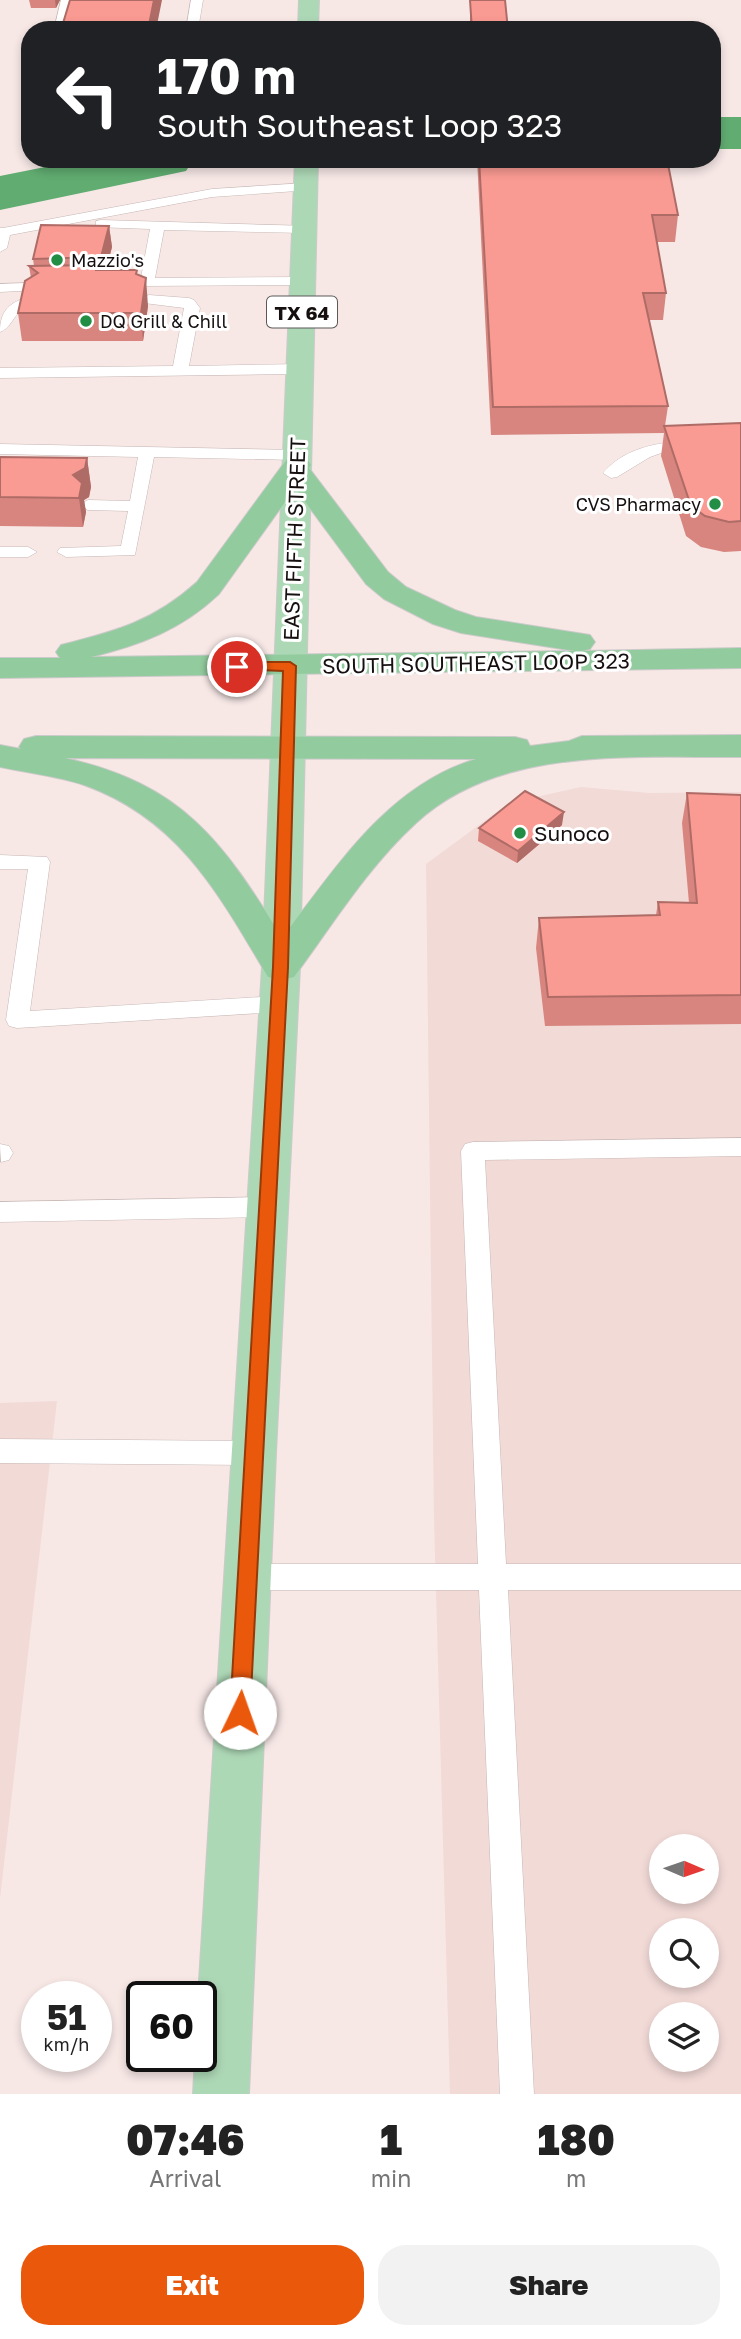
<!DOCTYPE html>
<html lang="en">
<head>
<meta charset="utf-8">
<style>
  :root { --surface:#fff; --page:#f2f2f2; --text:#222; --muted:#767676; --accent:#ea580c }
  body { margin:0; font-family:"Golos Text",sans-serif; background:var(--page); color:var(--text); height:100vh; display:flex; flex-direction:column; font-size:26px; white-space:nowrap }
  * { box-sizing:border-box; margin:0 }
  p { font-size:23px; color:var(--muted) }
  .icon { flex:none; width:38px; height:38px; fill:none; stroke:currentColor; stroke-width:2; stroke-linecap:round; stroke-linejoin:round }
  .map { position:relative; height:2094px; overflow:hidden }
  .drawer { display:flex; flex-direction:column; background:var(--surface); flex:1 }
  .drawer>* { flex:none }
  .hud { position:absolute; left:21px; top:21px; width:700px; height:147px; border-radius:28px; box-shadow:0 4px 10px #0003; background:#202124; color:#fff; overflow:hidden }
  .needle { width:46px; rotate:92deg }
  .fabs { position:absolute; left:649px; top:1834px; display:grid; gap:14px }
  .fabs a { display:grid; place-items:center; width:70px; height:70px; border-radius:50%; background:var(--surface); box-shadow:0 4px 10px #0003; font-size:35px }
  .speed { position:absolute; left:21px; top:1981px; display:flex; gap:14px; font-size:35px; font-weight:700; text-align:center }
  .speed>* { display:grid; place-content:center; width:91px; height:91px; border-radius:50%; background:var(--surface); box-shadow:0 4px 10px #0003; line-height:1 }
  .speed small { font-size:18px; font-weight:400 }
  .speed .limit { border:4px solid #111; border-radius:10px; background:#fff; color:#111 }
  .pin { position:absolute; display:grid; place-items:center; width:60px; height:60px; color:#fff; margin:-30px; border:4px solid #fff; border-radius:50%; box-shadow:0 2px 7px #0007 }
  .me { position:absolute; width:77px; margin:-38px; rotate:3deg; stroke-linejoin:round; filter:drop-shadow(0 0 5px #0008) }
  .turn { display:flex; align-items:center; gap:24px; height:147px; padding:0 21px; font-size:32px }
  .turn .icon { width:91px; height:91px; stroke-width:2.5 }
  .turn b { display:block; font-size:49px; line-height:60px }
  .eta { display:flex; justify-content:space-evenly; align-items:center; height:119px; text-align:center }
  .eta b { font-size:42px; font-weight:800; line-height:49px }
  .cta { display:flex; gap:14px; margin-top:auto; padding:14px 21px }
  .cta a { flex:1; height:80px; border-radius:28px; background:var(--accent); color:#fff; font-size:28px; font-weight:800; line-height:80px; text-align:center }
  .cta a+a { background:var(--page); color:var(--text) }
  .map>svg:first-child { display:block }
  .built { fill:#f2dad7; fill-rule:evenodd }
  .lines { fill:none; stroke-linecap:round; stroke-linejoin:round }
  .river { fill:#61ac71; fill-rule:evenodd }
  .service-casing { stroke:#c6b7b5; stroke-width:1 }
  .primary-casing { stroke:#cccaca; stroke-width:2 }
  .trunk-casing { stroke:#cccaca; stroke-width:2 }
  .service { fill:#fff; fill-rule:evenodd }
  .primary { fill:#add8b6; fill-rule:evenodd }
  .trunk { fill:#92cb9e; fill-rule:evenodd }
  .wall { fill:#d7857e }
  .shaded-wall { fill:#af6c67 }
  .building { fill:#fa9b93; stroke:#af6c67; stroke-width:2 }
  .route { fill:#ea580c; stroke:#983908; stroke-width:2 }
  .poi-dot { fill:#228d44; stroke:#fff; stroke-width:2.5 }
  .labels { text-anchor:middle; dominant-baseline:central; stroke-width:6; stroke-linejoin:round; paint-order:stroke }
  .far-poi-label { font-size:18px; fill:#15100f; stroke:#fff; text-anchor:start }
  .shield { fill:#fff; stroke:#5b5857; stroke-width:2 }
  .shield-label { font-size:19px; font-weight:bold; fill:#15100f }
  .street-label { font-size:21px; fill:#15100f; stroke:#fff }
  .poi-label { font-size:21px; fill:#15100f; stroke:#fff; text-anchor:start }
</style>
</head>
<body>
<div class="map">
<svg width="741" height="2094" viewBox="0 0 741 2094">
  <rect width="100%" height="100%" fill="#f7e8e6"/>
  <!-- built -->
  <g class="built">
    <path d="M581 787 650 793 741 792V2094H450L434 1520 426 864 509 803ZM662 1846H707V1892H662ZM662 1930H707V1976H662ZM662 2014H707V2060H662Z"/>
    <polygon points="57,1401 0,1899 0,1403"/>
  </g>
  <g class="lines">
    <!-- river -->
    <g class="river">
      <rect x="712" y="117" width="29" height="32"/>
      <polygon points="85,159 194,159 186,171 0,210 0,176"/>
    </g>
    <!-- service casing -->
    <g class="service-casing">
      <g id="service">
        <polygon points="61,0 73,0 66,30 54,30"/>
        <polygon points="191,0 203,0 198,30 186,30"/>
        <polygon points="31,159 53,159 46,163"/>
        <polygon points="306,183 313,187 311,190 212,197 10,235 7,248 0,252 0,228 3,228 212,189"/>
        <polygon points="101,220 310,226 310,232 305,233 164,230 155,278 303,277 310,281 303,285 142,286 140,283 150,229 96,227 96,221"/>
        <polygon points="53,282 58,283 60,286 58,289 0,292 0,284"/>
        <polygon points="149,295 189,298 194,300 200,308 189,366 301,364 309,369 301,374 0,378 0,368 173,366 184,308 144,303 141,300 144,297"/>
        <path d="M31 296 36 298 39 301C33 306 28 306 22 310 13 316 11 328 0 332 0 310 10 302 31 296Z"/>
        <path d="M741 440V450L664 452 650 457 617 477 611 478 603 473C635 435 696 441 741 440Z"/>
        <polygon points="0,444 297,450 305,455 297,460 154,457 135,555 66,557 57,552 60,548 121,546 128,511 88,510 79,505 88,500 130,501 138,457 0,454"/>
        <polygon points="0,547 28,547 37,552 28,557 0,557"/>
        <polygon points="0,855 47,857 50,862 30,1011 278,996 286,998 289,1004 286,1010 278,1012 17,1028 9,1026 6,1020 28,869 0,869"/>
        <polygon points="741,1138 741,1156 485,1160 506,1564 741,1564 741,1590 508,1590 534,2094 500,2094 479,1590 247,1590 237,1586 233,1577 237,1568 247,1564 478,1564 461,1151 465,1144 473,1142"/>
        <polygon points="0,1144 9,1146 13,1153 9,1160 1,1162"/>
        <polygon points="267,1197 276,1200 279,1207 276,1214 267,1217 0,1222 0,1202"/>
        <polygon points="0,1439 253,1441 263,1444 266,1453 263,1462 253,1465 0,1463"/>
      </g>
    </g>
    <!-- primary casing -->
    <g class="primary-casing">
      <g id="primary">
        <polygon points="299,0 319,0 318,30 298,30"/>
        <polygon points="295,159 318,159 300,967 276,1453 249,2094 193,2094 195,2056 201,2056 201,1997 198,1997 262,967"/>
      </g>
    </g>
    <!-- trunk casing -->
    <g class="trunk-casing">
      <g id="trunk">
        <path d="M297 457 307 459 311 465 309 468 388 572 406 587 455 610 476 617 590 635 595 642 590 649 582 651 741 648V668L0 678V658H60L56 652 61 645C116 631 154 621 197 582L287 459ZM295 488 366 584 384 599 433 624 461 633 575 651 91 657C140 645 181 630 219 594Z"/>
        <path d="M741 735V757C635 758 500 745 416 823 368 867 333 924 294 977L281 980 268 977C219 894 179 819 84 785 57 776 28 773 0 767V745L21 749 19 747 24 739 36 736 515 737 527 740 530 746 569 741 582 736ZM65 758 476 759C387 786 336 868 282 938 223 841 182 784 65 758Z"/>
      </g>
    </g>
    <!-- service -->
    <use href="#service" class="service"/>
    <!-- primary -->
    <use href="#primary" class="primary"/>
    <!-- trunk -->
    <use href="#trunk" class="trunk"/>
  </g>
  <!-- wall -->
  <g class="wall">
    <polygon points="29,0 60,0 56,8 31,8"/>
    <polygon points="470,0 508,30 470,30"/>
    <polygon points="477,159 667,159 678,215 675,242 657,242 666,293 663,320 649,320 668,406 665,426 741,423 741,551 724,552 701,547 686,536 661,456 664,433 491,435"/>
    <polygon points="109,226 112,247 106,270 138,275 148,306 143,341 22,341 18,313 31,278 29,266 34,266 33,259"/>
    <polygon points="0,457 87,458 91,487 89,497 84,500 86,512 83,527 0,526"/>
    <polygon points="687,793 741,795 741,1024 545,1026 536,948 539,918 656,915 658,902 689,903 682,823"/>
    <polygon points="562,825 517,863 478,841 479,828"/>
  </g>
  <!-- shaded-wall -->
  <g class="shaded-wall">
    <polygon points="55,0 60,0 56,8"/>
    <polygon points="154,0 162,0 156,30 148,30"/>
    <polygon points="109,226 112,247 104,278 101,257"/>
    <polygon points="146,278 148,306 143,341 141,313"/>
    <polygon points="87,458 91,487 89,497 84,500 86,512 83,527 79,498 73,475"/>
    <polygon points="564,812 562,825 517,863 518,851"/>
  </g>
  <!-- building -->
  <g class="building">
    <polygon points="70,0 154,0 148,30 61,30"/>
    <polygon points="470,0 505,0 508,30 472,30"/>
    <polygon points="479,159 667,159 678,215 652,215 666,293 643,293 668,406 493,407"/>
    <polygon points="41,225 109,226 101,257 33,259"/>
    <polygon points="97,265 96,270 137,270 136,274 146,278 141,313 18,313 25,281 38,273 29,266"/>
    <polygon points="741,423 741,521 729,522 705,516 691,506 664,426"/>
    <polygon points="0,457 87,458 85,468 73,475 82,483 79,498 0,497"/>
    <polygon points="525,791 564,812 518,851 479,828"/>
    <polygon points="687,793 741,795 741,995 548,997 539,918 660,915 658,902 697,903"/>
  </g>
  <!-- route -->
  <polygon class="route" points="237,662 290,662 296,666 288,967 250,1713 247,1720 240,1723 233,1720 230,1713 273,967 283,671 232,669 232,664"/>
  <!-- markers -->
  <g class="poi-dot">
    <circle cx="57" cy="260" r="7"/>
    <circle cx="86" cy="321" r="7"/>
    <circle cx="715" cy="504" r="7"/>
    <circle cx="520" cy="833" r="7"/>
  </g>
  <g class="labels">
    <!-- far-poi labels -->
    <g class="far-poi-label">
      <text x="71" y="260">Mazzio's</text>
      <text x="100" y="321">DQ Grill &amp; Chill</text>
      <text x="701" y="504" text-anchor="end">CVS Pharmacy</text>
    </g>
    <!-- shield labels -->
    <rect class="shield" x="267" y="296.5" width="70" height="31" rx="5"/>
    <g class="shield-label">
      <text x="302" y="312">TX 64</text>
    </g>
    <!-- street labels -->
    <g class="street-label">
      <text transform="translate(294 539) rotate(-88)">EAST FIFTH STREET</text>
      <text transform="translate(476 663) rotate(-1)">SOUTH SOUTHEAST LOOP 323</text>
    </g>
    <!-- poi labels -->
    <g class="poi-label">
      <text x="534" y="833">Sunoco</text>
    </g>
  </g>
</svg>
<div class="fabs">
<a><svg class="needle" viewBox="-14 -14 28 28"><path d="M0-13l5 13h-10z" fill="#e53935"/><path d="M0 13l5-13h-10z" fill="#767676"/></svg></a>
<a><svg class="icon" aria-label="search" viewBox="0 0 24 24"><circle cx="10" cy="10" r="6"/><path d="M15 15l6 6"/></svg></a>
<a><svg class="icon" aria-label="layers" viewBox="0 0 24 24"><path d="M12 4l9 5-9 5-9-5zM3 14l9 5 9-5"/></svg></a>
</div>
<div class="speed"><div>51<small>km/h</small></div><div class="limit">60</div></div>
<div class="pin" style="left:237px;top:667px;background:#d93025"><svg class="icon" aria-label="arrive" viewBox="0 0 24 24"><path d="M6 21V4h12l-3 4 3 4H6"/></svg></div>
<svg class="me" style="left:240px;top:1713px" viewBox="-20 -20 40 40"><circle r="19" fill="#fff"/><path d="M0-13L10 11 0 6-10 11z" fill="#ea580c"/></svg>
<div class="hud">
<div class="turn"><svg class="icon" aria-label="left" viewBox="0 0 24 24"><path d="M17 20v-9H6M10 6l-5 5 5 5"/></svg><div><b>170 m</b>South Southeast Loop 323</div></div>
</div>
</div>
<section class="drawer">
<div class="eta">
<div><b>07:46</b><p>Arrival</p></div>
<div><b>1</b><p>min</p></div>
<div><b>180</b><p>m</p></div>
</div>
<div class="cta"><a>Exit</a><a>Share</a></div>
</section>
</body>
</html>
